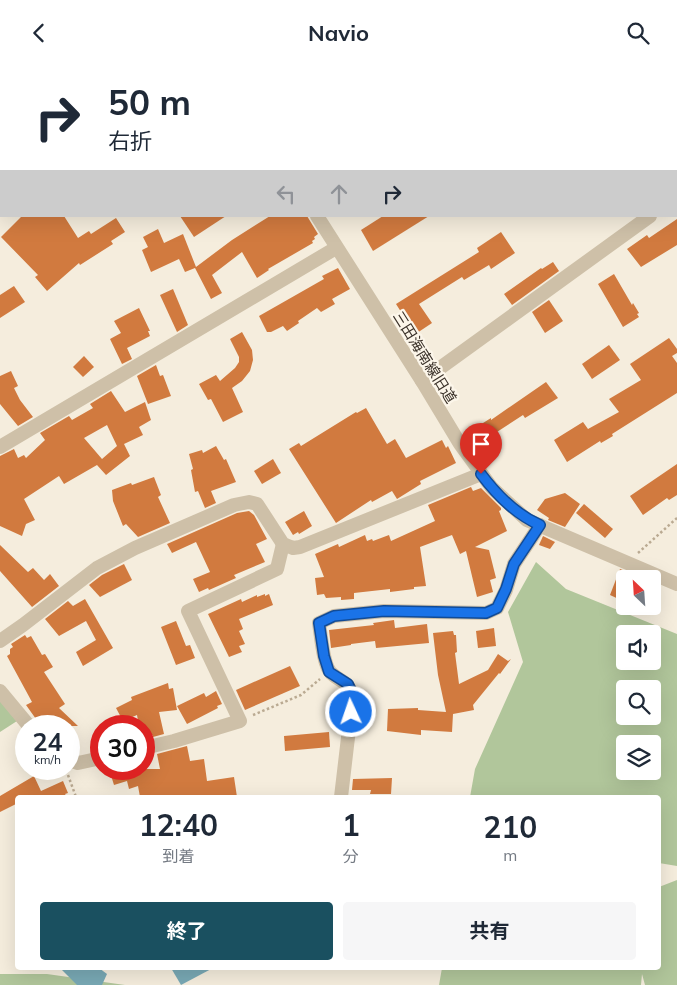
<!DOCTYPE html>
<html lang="ja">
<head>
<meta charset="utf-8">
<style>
  :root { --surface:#fff; --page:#f6f6f7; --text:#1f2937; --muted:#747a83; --accent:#1a5060 }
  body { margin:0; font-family:Mulish,"Noto Sans JP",sans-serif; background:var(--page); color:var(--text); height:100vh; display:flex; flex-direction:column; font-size:19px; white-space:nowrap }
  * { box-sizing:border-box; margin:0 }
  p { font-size:16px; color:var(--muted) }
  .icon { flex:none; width:28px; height:28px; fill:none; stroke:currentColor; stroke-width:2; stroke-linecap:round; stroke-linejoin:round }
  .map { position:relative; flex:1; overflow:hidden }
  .details { position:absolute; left:15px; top:730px; width:646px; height:175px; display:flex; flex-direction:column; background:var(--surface); border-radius:5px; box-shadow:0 5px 20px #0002 }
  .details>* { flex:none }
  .top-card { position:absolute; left:0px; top:0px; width:678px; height:152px; box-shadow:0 5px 20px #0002; background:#fff; color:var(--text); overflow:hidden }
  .needle { width:32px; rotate:335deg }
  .fabs { position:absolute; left:616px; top:505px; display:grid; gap:10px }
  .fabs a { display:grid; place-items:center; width:45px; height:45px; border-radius:5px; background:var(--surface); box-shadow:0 5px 20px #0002; font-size:25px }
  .speed { position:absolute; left:15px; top:650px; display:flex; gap:10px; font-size:25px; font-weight:700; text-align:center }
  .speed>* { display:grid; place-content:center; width:65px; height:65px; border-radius:50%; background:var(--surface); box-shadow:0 5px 20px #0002; line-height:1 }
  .speed small { font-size:12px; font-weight:400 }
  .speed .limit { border:8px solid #d22; background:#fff; color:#111 }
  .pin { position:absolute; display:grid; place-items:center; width:42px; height:42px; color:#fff; margin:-51px -21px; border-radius:50% 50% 50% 0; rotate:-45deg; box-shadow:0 0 5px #0007 }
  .pin .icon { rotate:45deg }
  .me { position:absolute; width:55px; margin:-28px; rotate:357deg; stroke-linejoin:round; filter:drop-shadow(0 0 4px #0008) }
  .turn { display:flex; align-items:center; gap:18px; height:105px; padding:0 25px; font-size:22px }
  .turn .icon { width:65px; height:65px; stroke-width:2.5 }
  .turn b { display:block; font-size:35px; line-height:42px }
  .lanes { display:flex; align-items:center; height:48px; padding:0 25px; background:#0003; justify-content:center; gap:25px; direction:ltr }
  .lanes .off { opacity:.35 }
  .eta { display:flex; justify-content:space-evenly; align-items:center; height:85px; text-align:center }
  .eta b { font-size:30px; font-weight:700; line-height:35px }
  .action { display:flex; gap:10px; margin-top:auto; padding:10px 25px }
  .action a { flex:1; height:58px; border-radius:5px; background:var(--accent); color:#fff; font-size:20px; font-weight:700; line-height:58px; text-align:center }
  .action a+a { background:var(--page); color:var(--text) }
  header { display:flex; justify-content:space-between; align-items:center; height:65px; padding:0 25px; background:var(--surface); font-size:22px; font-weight:700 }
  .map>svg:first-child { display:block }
  .green { fill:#b1c69b; fill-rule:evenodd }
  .water { fill:#79a9b5 }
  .building { fill:#d17a3f; fill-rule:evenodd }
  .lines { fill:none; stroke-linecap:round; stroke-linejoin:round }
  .path { stroke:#baaa92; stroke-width:2.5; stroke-dasharray:2.5 2.5; stroke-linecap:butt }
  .minor { stroke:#cec0a8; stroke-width:14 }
  .tertiary { stroke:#cec0a8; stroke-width:14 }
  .route-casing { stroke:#114b97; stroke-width:12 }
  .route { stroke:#1a73e8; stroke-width:9 }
  .labels { text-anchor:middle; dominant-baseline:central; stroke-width:4.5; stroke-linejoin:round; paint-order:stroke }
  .street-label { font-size:15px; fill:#3a3129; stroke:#fcf6ea }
</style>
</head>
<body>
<header><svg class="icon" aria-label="back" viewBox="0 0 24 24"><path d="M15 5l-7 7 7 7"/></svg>Navio<svg class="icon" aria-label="search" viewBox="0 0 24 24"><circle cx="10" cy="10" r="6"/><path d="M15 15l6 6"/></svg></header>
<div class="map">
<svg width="677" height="920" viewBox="0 0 677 920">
  <rect width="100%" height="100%" fill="#f5eddd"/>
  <!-- green -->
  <g class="green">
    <path d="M536 497 566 524 677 569V801L659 798V732H470L475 704 523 597 508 547ZM625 569H652V596H625ZM625 624H652V651H625ZM625 679H652V706H625Z"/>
    <polygon points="0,635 17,656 0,667"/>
    <polygon points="677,815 677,920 645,920 642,909 641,920 439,920 442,903 659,902 659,822"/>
    <polygon points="0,909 47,909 125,920 0,920"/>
  </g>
  <!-- water -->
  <g class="water">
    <polygon points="60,903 99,903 107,909 102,920 77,920"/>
    <polygon points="171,903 213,903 181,920"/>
  </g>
  <!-- building -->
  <g class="building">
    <polygon points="22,151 64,151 78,173 89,166 91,169 116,153 125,167 111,176 113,179 80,200 79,198 47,226 35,212 38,210 1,172"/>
    <polygon points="180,151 226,151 194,172"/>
    <polygon points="270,151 307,151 318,169 314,172 315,174 312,176 313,178 268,204 269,205 257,213 242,187 212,210 222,228 211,234 195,203 185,207 179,194 151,207 142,185 148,182 143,172 158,164 164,178 183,169 196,202 232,175"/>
    <polygon points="383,151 429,151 373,186 361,165"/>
    <polygon points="677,154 677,180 641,202 627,184 647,170 649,173"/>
    <polygon points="501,167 515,188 491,204 489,200 464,215 462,212 419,239 432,258 417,268 406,248 403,250 396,239 479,187 477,183"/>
    <polygon points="553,197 559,206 512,240 504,229 541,203 542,204"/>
    <polygon points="338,203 350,224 332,234 335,239 321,247 317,243 298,256 299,258 287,266 283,261 271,267 267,267 259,251 324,214 322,211"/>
    <polygon points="614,209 632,240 633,238 639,248 637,249 639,252 623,262 598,219"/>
    <polygon points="14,221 25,237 0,253 0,230"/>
    <polygon points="173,224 188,260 177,267 160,230"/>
    <polygon points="549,235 563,256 545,268 532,247"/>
    <polygon points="139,243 150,266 148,266 150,271 127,283 132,294 122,299 110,274 121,268 114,256"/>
    <polygon points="242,267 252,285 253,295 250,306 242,316 232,323 243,347 223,357 211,334 208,335 199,319 216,310 220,316 235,303 239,297 239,292 230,274"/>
    <polygon points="669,273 677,284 677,288 672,291 677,298 677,328 612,369 613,371 601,378 600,376 567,397 554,375 583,357 588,364 619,347 609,334 641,315 630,299"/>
    <polygon points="609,280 620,295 592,314 582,299"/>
    <polygon points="84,291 94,302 83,312 73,302"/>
    <polygon points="156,300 160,311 163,310 171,331 148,339 137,311"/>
    <polygon points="11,306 18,321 14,323 20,335 33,352 18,361 0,339 0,311"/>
    <polygon points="546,317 558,333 525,353 523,350 483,376 475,363 491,353 491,355"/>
    <path d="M111 326 125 347 145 337 151 355 139 362 143 370 124 379 130 391 106 410 97 400 64 419 59 411 24 434 35 455 26 459 22 471 0 461V391L14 384 18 393 24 390 26 393 45 375 40 368 69 351 72 355 93 343 90 339ZM107 360 117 381 102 394 84 373Z"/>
    <polygon points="366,343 387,379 395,374 406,393 442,375 446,383 448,381 456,398 420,416 421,419 397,434 392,426 372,437 371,435 336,458 289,384 299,378 301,381 356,347 357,348"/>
    <polygon points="216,381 224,395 226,394 236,417 211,426 216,438 205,443 198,426 195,427 191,405 193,404 189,389 202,385 203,388"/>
    <polygon points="273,394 281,408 262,419 254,406"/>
    <polygon points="677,399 677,430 669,435 667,433 643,450 630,431"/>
    <polygon points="154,412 161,430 158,432 170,458 138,472 126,459 123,461 113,436 112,425 131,418 132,420"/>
    <polygon points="471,422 473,426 481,423 501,443 501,445 499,446 507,466 475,482 489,485 496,513 490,515 493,527 477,532 466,486 460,489 452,470 420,482 426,521 414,522 414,524 390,527 390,524 354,528 354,534 341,535 341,532 326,533 324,529 317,530 315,513 324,512 315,489 338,479 339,482 365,470 367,476 372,474 373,476 389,470 391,476 435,456 428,440"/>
    <polygon points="565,428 580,439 565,462 548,455 549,453 537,445 545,434"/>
    <polygon points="584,439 613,464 605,473 576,448"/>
    <polygon points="249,446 254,450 267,474 256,479 265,497 234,510 236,513 209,525 208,523 199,527 193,514 210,507 196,477 172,488 167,479 237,448"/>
    <polygon points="304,446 312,461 299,469 298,467 293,470 285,457"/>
    <polygon points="543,471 555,477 550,484 539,480"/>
    <polygon points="0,480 28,507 33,503 44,515 50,509 59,521 32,542 0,506"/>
    <polygon points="124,499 132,515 100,532 89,520 102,510"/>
    <polygon points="620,504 625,506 625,537 610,530"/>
    <polygon points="265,529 265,531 269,529 273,540 239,554 243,564 239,566 245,579 239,581 242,587 229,592 208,549 241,534 242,537 257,530 257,532"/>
    <polygon points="85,534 113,583 83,601 76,587 96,575 86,556 59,571 45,554 68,536 73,541"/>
    <polygon points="394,555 395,563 427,559 429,578 376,583 375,576 351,579 351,580 331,583 329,565 374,560 373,558"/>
    <polygon points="176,556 186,581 190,580 195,593 176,600 161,562"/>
    <polygon points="494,563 496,581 478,583 476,566"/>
    <polygon points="453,566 454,570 456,570 457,587 455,588 459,619 488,605 498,589 508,596 511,594 500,609 499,608 473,640 474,645 453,649 452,667 421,665 421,670 387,666 388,644 418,643 418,645 446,647 438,610 433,568"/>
    <polygon points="25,570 27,573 31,571 42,590 45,589 53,602 44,607 65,639 59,643 78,661 41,661 26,640 32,637 7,591 10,589 10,584 13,582 11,579"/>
    <polygon points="290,601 300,621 245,645 236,625"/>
    <polygon points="168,618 169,624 173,623 177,645 159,647 164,669 153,672 153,670 144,672 144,661 139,661 137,650 123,656 116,643 132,635 131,632"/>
    <polygon points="216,626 222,639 217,641 218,643 187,659 177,641 204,628 206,632"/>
    <polygon points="329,667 330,682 285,686 284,671"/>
    <polygon points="187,681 190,696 204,694 207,716 234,712 237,732 140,732 138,721 129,724 127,716 114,720 109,704 160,704 157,689"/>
    <polygon points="34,711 41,726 63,716 68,728 65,729 67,732 18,732 18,738 0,747 0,731"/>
    <polygon points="392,713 391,729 370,729 371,725 352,725 353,714"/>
  </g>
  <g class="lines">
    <!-- path -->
    <g class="path">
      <polyline points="638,488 677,453"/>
      <polyline points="253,650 301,630 320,614"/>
      <polyline points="68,710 76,732"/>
    </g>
    <!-- minor -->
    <g class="minor">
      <polyline points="437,1 438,0"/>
      <polyline points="0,382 336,183"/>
      <polyline points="0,576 23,560 97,503 135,483 234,440 249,437 257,439 283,479 293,483 300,482 481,409"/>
      <polyline points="0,626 29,661"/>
      <polyline points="144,683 174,676 240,656 188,546 277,504 283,479"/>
      <polyline points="69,695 78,698 101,693"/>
      <path d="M341 732 353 630C345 614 342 618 331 608 323 600 321 570 319 558L334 551 384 546 486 548 497 543 506 525 514 499 540 460"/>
    </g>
    <!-- tertiary -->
    <g class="tertiary">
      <polyline points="220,0 221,1"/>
      <polyline points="676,132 677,131"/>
      <polyline points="317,151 422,316 460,379 492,423 527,455 677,519"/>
      <polyline points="422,316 650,151"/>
    </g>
  </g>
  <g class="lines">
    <!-- route casing -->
    <g class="route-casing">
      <path id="route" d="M351 647 353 630 348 619 329 607 324 591 319 558 334 551 384 546 486 548 497 543 506 524 514 499 540 460C517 450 496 429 481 409"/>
    </g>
    <!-- route -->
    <use href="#route" class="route"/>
  </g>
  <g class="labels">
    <!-- street labels -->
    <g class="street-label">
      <text transform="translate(425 292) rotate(58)">三田海南線旧道</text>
    </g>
  </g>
</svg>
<div class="fabs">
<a><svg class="needle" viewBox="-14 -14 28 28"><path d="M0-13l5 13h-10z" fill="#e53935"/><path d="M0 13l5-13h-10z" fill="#747a83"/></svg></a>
<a><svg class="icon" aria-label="sound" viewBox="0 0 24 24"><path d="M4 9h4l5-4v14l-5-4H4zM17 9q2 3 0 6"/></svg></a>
<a><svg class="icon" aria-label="search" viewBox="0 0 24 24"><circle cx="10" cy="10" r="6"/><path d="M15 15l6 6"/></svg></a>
<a><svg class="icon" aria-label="layers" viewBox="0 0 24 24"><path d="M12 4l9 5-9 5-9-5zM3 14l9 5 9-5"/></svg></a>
</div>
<div class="speed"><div>24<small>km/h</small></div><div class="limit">30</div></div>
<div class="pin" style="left:481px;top:409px;background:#d93025"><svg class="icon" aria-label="arrive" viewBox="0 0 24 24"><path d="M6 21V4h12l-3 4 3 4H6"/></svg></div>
<svg class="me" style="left:351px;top:647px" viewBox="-20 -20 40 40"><circle r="17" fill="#1a73e8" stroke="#fff" stroke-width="3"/><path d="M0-11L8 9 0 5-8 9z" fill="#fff"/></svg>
<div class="top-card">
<div class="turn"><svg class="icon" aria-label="right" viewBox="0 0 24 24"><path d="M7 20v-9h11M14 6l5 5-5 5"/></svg><div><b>50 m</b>右折</div></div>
<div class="lanes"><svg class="icon off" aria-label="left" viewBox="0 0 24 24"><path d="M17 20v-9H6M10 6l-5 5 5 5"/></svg><svg class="icon off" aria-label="ahead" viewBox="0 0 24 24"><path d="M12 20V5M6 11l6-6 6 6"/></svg><svg class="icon" aria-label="right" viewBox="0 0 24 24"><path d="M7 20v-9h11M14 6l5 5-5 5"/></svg></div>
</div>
<section class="details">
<div class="eta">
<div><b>12:40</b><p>到着</p></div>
<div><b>1</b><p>分</p></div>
<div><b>210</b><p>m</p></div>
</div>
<div class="action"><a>終了</a><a>共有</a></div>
</section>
</div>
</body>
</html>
